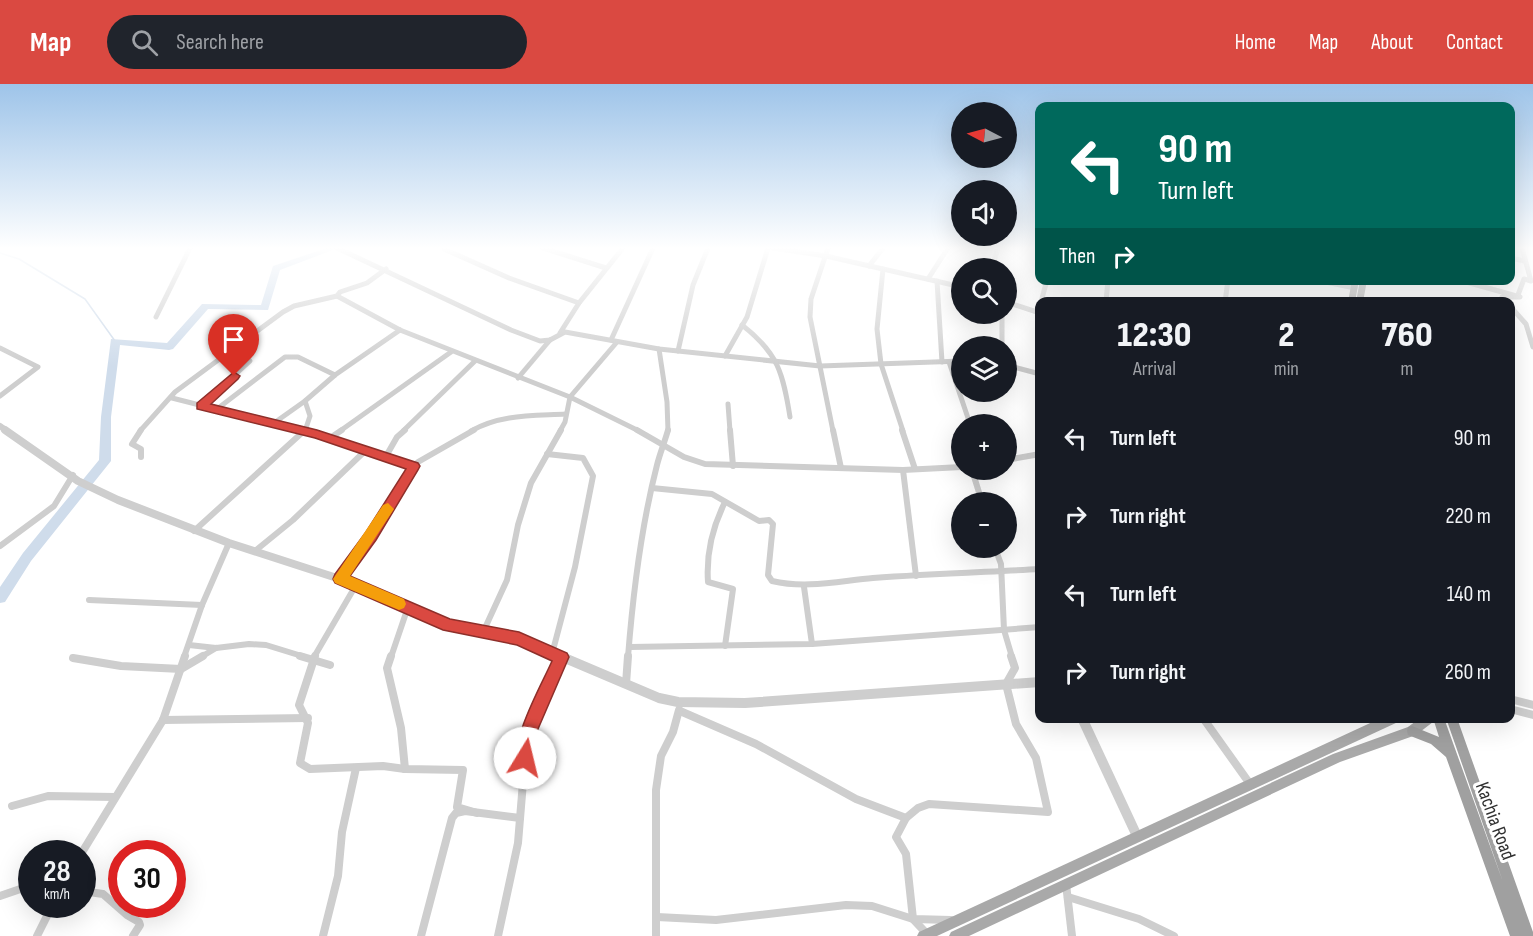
<!DOCTYPE html>
<html lang="en">
<head>
<meta charset="utf-8">
<style>
  :root { --surface:#171b24; --page:#20242c; --text:#f1f3f6; --muted:#9ea1a6; --accent:#da4941 }
  body { margin:0; font-family:"Sofia Sans Condensed",sans-serif; background:var(--page); color:var(--text); height:100vh; display:flex; flex-direction:column; font-size:22px; white-space:nowrap }
  * { box-sizing:border-box; margin:0 }
  p { font-size:20px; color:var(--muted) }
  .icon { flex:none; width:33px; height:33px; fill:none; stroke:currentColor; stroke-width:2; stroke-linecap:round; stroke-linejoin:round }
  .map { position:relative; flex:1; overflow:hidden }
  .side { position:absolute; left:1035px; top:213px; width:480px; height:426px; display:flex; flex-direction:column; background:var(--surface); border-radius:12px; box-shadow:0 6px 24px #0002 }
  .side>* { flex:none }
  .hud { position:absolute; left:1035px; top:18px; width:480px; height:183px; border-radius:12px; box-shadow:0 6px 24px #0002; background:#00695c; color:#fff; overflow:hidden }
  .needle { width:39px; rotate:276deg }
  .tools { position:absolute; left:951px; top:18px; display:grid; gap:12px }
  .tools a { display:grid; place-items:center; width:66px; height:66px; border-radius:50%; background:var(--surface); box-shadow:0 6px 24px #0002; font-size:30px }
  .speed { position:absolute; left:18px; top:756px; display:flex; gap:12px; font-size:30px; font-weight:700; text-align:center }
  .speed>* { display:grid; place-content:center; width:78px; height:78px; border-radius:50%; background:var(--surface); box-shadow:0 6px 24px #0002; line-height:1 }
  .speed small { font-size:15px; font-weight:400 }
  .speed .limit { border:9px solid #d22; background:#fff; color:#111 }
  .pin { position:absolute; display:grid; place-items:center; width:51px; height:51px; color:#fff; margin:-62px -26px; border-radius:50% 50% 50% 0; rotate:-45deg; box-shadow:0 0 6px #0007 }
  .pin .icon { rotate:45deg }
  .me { position:absolute; width:66px; margin:-33px; rotate:9deg; stroke-linejoin:round; filter:drop-shadow(0 0 4px #0008) }
  .turn { display:flex; align-items:center; gap:21px; height:126px; padding:0 24px; font-size:27px }
  .turn .icon { width:78px; height:78px; stroke-width:2.5 }
  .turn b { display:block; font-size:42px; line-height:51px }
  .then { display:flex; align-items:center; height:57px; padding:0 24px; background:#0003; gap:12px; font-size:22px }
  .eta { display:flex; justify-content:space-evenly; align-items:center; height:102px; text-align:center }
  .eta b { font-size:36px; font-weight:800; line-height:42px }
  ul { padding:0; list-style:none }
  li { display:flex; align-items:center; gap:18px; height:78px; padding:0 24px }
  li div { flex:1 }
  li b { display:block; font-size:22px }
  li em { font-style:normal }
  header { display:flex; align-items:center; gap:36px; box-sizing:border-box; height:84px; padding:0 30px; background:var(--accent); color:#fff }
  header strong { font-size:28px }
  nav { display:flex; gap:33px; margin-inline-start:auto; font-size:21px }
  .search { width:420px; height:54px; background:var(--page); display:flex; align-items:center; gap:15px; box-sizing:border-box; padding:0 21px; border-radius:33px; color:var(--muted); font-size:22px }
  .map>svg:first-child { display:block }
  .lines { fill:none; stroke-linecap:round; stroke-linejoin:round }
  .stream { stroke:#cfdceb; stroke-width:1.5 }
  .river { fill:#cfdceb; fill-rule:evenodd }
  .minor-far2 { stroke:#cecece; stroke-width:5 }
  .minor-far1 { stroke:#cecece; stroke-width:6 }
  .minor { stroke:#cecece; stroke-width:8 }
  .tertiary-far2 { stroke:#cecece; stroke-width:6 }
  .tertiary-far1 { stroke:#cecece; stroke-width:8 }
  .tertiary { stroke:#cecece; stroke-width:10 }
  .primary { fill:#a9a9a9; fill-rule:evenodd }
  .trunk { fill:#a0a0a0; fill-rule:evenodd }
  .route { fill:#da4941; stroke:#8e2f2a; stroke-width:1.5 }
  .slow { fill:#f59e0b }
  .labels { text-anchor:middle; dominant-baseline:central; stroke-width:6; stroke-linejoin:round; paint-order:stroke }
  .near-street-label { font-size:20px; fill:#313131; stroke:#fff }
</style>
</head>
<body>
<header>
<strong>Map</strong>
<div class="search"><svg class="icon" aria-label="search" viewBox="0 0 24 24"><circle cx="10" cy="10" r="6"/><path d="M15 15l6 6"/></svg>Search here</div>
<nav><a>Home</a><a>Map</a><a>About</a><a>Contact</a></nav>
</header>
<div class="map">
<svg width="1533" height="852" viewBox="0 0 1533 852">
  <rect width="100%" height="100%" fill="#fff"/>
  <g class="lines">
    <!-- stream -->
    <polyline class="stream" points="0,169 19,175 85,215 115,257"/>
    <!-- river -->
    <polygon class="river" points="327,164 338,164 280,186 268,226 208,225 173,265 169,266 120,261 111,333 111,377 31,477 5,518 0,519 0,503 23,469 99,376 101,333 111,255 167,259 202,220 261,221 273,182"/>
    <!-- minor-far2 -->
    <g class="minor-far2">
      <polyline points="337,164 511,246 540,257 550,256 565,248 659,265 820,282 962,277"/>
      <polyline points="543,164 606,184"/>
      <polyline points="773,164 826,172 962,203"/>
      <polyline points="828,164 811,215 810,233 833,347"/>
      <polyline points="444,165 509,194 579,219"/>
      <polyline points="1510,174 1525,177"/>
      <polyline points="869,182 883,164"/>
      <polyline points="992,184 998,164"/>
      <polyline points="883,185 877,245 881,280 903,347"/>
      <polyline points="928,195 948,164"/>
      <polyline points="1316,196 1355,204"/>
      <polyline points="1459,196 1520,213 1502,213 1506,218"/>
      <polyline points="937,197 942,278"/>
      <polyline points="1518,211 1524,195 1531,197 1522,164"/>
      <polyline points="337,212 400,246 570,313 639,347"/>
      <polyline points="1006,218 1040,229"/>
      <polyline points="1041,218 1047,196"/>
      <polyline points="1106,218 1108,196"/>
      <polyline points="1225,218 1228,196"/>
      <polyline points="1510,222 1526,240 1533,263"/>
      <polyline points="1002,230 1002,262"/>
      <polyline points="156,233 190,164"/>
      <path d="M742 241C778 269 783 289 790 333"/>
      <polyline points="560,249 579,219 623,164"/>
      <polyline points="611,256 653,164"/>
      <polyline points="0,264 38,283 0,312"/>
      <polyline points="659,265 667,318 668,347"/>
      <polyline points="678,267 693,201 708,164"/>
      <polyline points="725,272 747,233 768,164"/>
      <polyline points="949,278 970,340"/>
      <polyline points="1006,281 1040,290"/>
      <polyline points="518,294 550,256"/>
      <polyline points="172,314 302,347"/>
      <polyline points="728,320 730,347"/>
      <polyline points="201,322 250,277"/>
      <polyline points="217,325 285,273 298,273 335,291"/>
      <polyline points="274,339 305,317"/>
      <polyline points="140,347 175,308 283,228 294,222 337,212 340,208 367,199 386,185"/>
      <polyline points="305,347 310,332 305,317 335,291 400,246"/>
      <polyline points="340,347 451,268"/>
      <polyline points="403,347 475,277"/>
      <path d="M471 347C501 330 533 332 566 330"/>
      <polyline points="560,347 565,338 570,313 617,258"/>
    </g>
    <!-- minor-far1 -->
    <g class="minor-far1">
      <polyline points="141,346 132,360 141,365 141,373"/>
      <polyline points="298,346 414,382"/>
      <polyline points="637,346 684,373 705,380 903,386 962,383"/>
      <polyline points="730,346 733,382"/>
      <polyline points="833,346 841,384"/>
      <polyline points="902,346 915,385"/>
      <polyline points="330,354 342,346"/>
      <polyline points="547,370 583,374 593,392 575,483 552,570"/>
      <polyline points="385,374 397,353 405,346"/>
      <polyline points="1006,376 1040,370"/>
      <polyline points="903,386 916,492"/>
      <polyline points="972,386 982,418"/>
      <path d="M652 404 712 410 759 437 769 436 773 440 768 491 772 497C806 505 839 497 873 494 929 490 984 488 1040 485"/>
      <path d="M725 418C712 444 706 469 708 498L733 505 725 562"/>
      <polyline points="194,447 305,346"/>
      <polyline points="0,462 54,422 73,391"/>
      <polyline points="995,464 1001,480 1004,546 1012,573"/>
      <polyline points="255,467 293,436 365,367"/>
      <polyline points="340,495 418,378 474,346"/>
      <polyline points="804,503 812,560"/>
      <polyline points="89,516 202,521"/>
      <polyline points="492,546 485,544 507,496 518,441 531,399 561,346"/>
      <polyline points="189,561 216,564 249,560 266,561 305,573"/>
      <polyline points="630,563 812,560 1040,543"/>
      <polyline points="184,573 202,521 229,459"/>
      <polyline points="201,573 216,564"/>
      <polyline points="314,573 356,501"/>
      <polyline points="391,573 408,523"/>
      <path d="M628 573C633 509 641 443 657 381 660 369 665 357 668 346"/>
    </g>
    <!-- minor -->
    <g class="minor">
      <polyline points="300,572 330,581"/>
      <polyline points="315,572 299,621 308,639 300,679 310,685 383,682 405,685 463,686 457,723 477,729"/>
      <polyline points="391,572 387,584 401,644 405,685"/>
      <polyline points="73,574 121,582 181,585 203,572"/>
      <polyline points="626,600 628,572"/>
      <polyline points="1510,615 1533,621"/>
      <polyline points="1510,625 1533,631"/>
      <polyline points="680,627 756,660 856,715 906,734 896,753 906,770 913,835 927,850"/>
      <polyline points="1203,634 1250,700"/>
      <polyline points="163,636 308,634"/>
      <polyline points="12,722 48,712 115,713"/>
      <polyline points="906,734 918,724 929,720 1048,728 1036,674 1016,640 1006,600 1015,584 1011,572"/>
      <polyline points="81,770 163,636 185,572"/>
      <polyline points="1066,800 1072,852"/>
      <polyline points="82,807 103,810 127,831 139,838 140,841 133,852"/>
      <polyline points="0,812 32,801"/>
      <polyline points="1068,813 1139,835 1174,852"/>
      <polyline points="657,833 716,836 846,821 872,822 913,835 951,836"/>
      <polyline points="37,852 53,820"/>
      <polyline points="323,852 338,792 342,748 356,684"/>
      <polyline points="421,852 452,734 456,729 465,727 520,734"/>
      <polyline points="498,852 518,759 525,674 530,645 561,573"/>
      <polyline points="656,852 656,706 661,672 673,648 679,626"/>
    </g>
    <!-- tertiary-far2 -->
    <polyline class="tertiary-far2" points="0,342 7,347"/>
    <!-- tertiary-far1 -->
    <polyline class="tertiary-far1" points="5,346 78,397 118,416 229,459 340,495 448,541 519,554 564,573"/>
    <!-- tertiary -->
    <g class="tertiary">
      <polyline points="560,572 659,614 678,618 745,619 1040,598"/>
      <polyline points="1082,634 1137,752"/>
    </g>
    <!-- primary -->
    <g class="primary">
      <polygon points="1381,634 1399,634 1398,638 937,852 917,852 919,848"/>
      <polygon points="1420,634 1434,634 1433,638 1416,651 1340,678 969,852 949,852 951,848 1333,670 1408,643"/>
    </g>
    <!-- trunk -->
    <g class="trunk">
      <polygon points="1352,196 1359,196 1355,218 1348,218"/>
      <polygon points="1360,196 1367,196 1363,218 1356,218"/>
      <polygon points="1433,634 1444,634 1503,798 1446,634 1457,634 1533,848 1533,852 1510,852 1446,673 1431,660 1408,651 1407,647 1408,643 1412,642 1439,653"/>
    </g>
  </g>
  <!-- sky -->
  <linearGradient id="sky" x2="0" y2="1"><stop stop-color="#9ec4e9"/><stop offset="0.58" stop-color="#fff"/><stop offset="1" stop-color="#fff" stop-opacity="0"/></linearGradient>
  <rect width="1533" height="283" fill="url(#sky)"/>
  <!-- route -->
  <path class="route" d="M234 288 240 292 238 295 211 320 317 346 418 379 420 382 418 386 376 456 350 492 450 535 519 548 567 569 569 573 538 645 531 680 525 682 519 680C509 657 542 600 552 577L517 561 443 546 335 499 333 495 335 490 366 448 406 385 315 354 197 325V319Z"/>
  <!-- slow -->
  <polygon class="slow" points="388,419 394,425 350,492 404,515 406,520 404,524 399,526 335,499 333,495 383,421"/>
  <g class="labels">
    <!-- near-street labels -->
    <g class="near-street-label">
      <text transform="translate(1495 737) rotate(70)">Kachia Road</text>
    </g>
  </g>
</svg>
<div class="tools">
<a><svg class="needle" viewBox="-14 -14 28 28"><path d="M0-13l5 13h-10z" fill="#e53935"/><path d="M0 13l5-13h-10z" fill="#9ea1a6"/></svg></a>
<a><svg class="icon" aria-label="sound" viewBox="0 0 24 24"><path d="M4 9h4l5-4v14l-5-4H4zM17 9q2 3 0 6"/></svg></a>
<a><svg class="icon" aria-label="search" viewBox="0 0 24 24"><circle cx="10" cy="10" r="6"/><path d="M15 15l6 6"/></svg></a>
<a><svg class="icon" aria-label="layers" viewBox="0 0 24 24"><path d="M12 4l9 5-9 5-9-5zM3 14l9 5 9-5"/></svg></a>
<a>+</a>
<a>−</a>
</div>
<div class="speed"><div>28<small>km/h</small></div><div class="limit">30</div></div>
<div class="pin" style="left:234px;top:292px;background:#d93025"><svg class="icon" aria-label="arrive" viewBox="0 0 24 24"><path d="M6 21V4h12l-3 4 3 4H6"/></svg></div>
<svg class="me" style="left:525px;top:674px" viewBox="-20 -20 40 40"><circle r="19" fill="#fff"/><path d="M0-13L10 11 0 6-10 11z" fill="#da4941"/></svg>
<div class="hud">
<div class="turn"><svg class="icon" aria-label="left" viewBox="0 0 24 24"><path d="M17 20v-9H6M10 6l-5 5 5 5"/></svg><div><b>90 m</b>Turn left</div></div>
<div class="then">Then<svg class="icon" aria-label="right" viewBox="0 0 24 24"><path d="M7 20v-9h11M14 6l5 5-5 5"/></svg></div>
</div>
<section class="side">
<div class="eta">
<div><b>12:30</b><p>Arrival</p></div>
<div><b>2</b><p>min</p></div>
<div><b>760</b><p>m</p></div>
</div>
<ul>
<li><svg class="icon" aria-label="left" viewBox="0 0 24 24"><path d="M17 20v-9H6M10 6l-5 5 5 5"/></svg><div><b>Turn left</b></div><em>90 m</em></li>
<li><svg class="icon" aria-label="right" viewBox="0 0 24 24"><path d="M7 20v-9h11M14 6l5 5-5 5"/></svg><div><b>Turn right</b></div><em>220 m</em></li>
<li><svg class="icon" aria-label="left" viewBox="0 0 24 24"><path d="M17 20v-9H6M10 6l-5 5 5 5"/></svg><div><b>Turn left</b></div><em>140 m</em></li>
<li><svg class="icon" aria-label="right" viewBox="0 0 24 24"><path d="M7 20v-9h11M14 6l5 5-5 5"/></svg><div><b>Turn right</b></div><em>260 m</em></li>
</ul>
</section>
</div>
</body>
</html>
